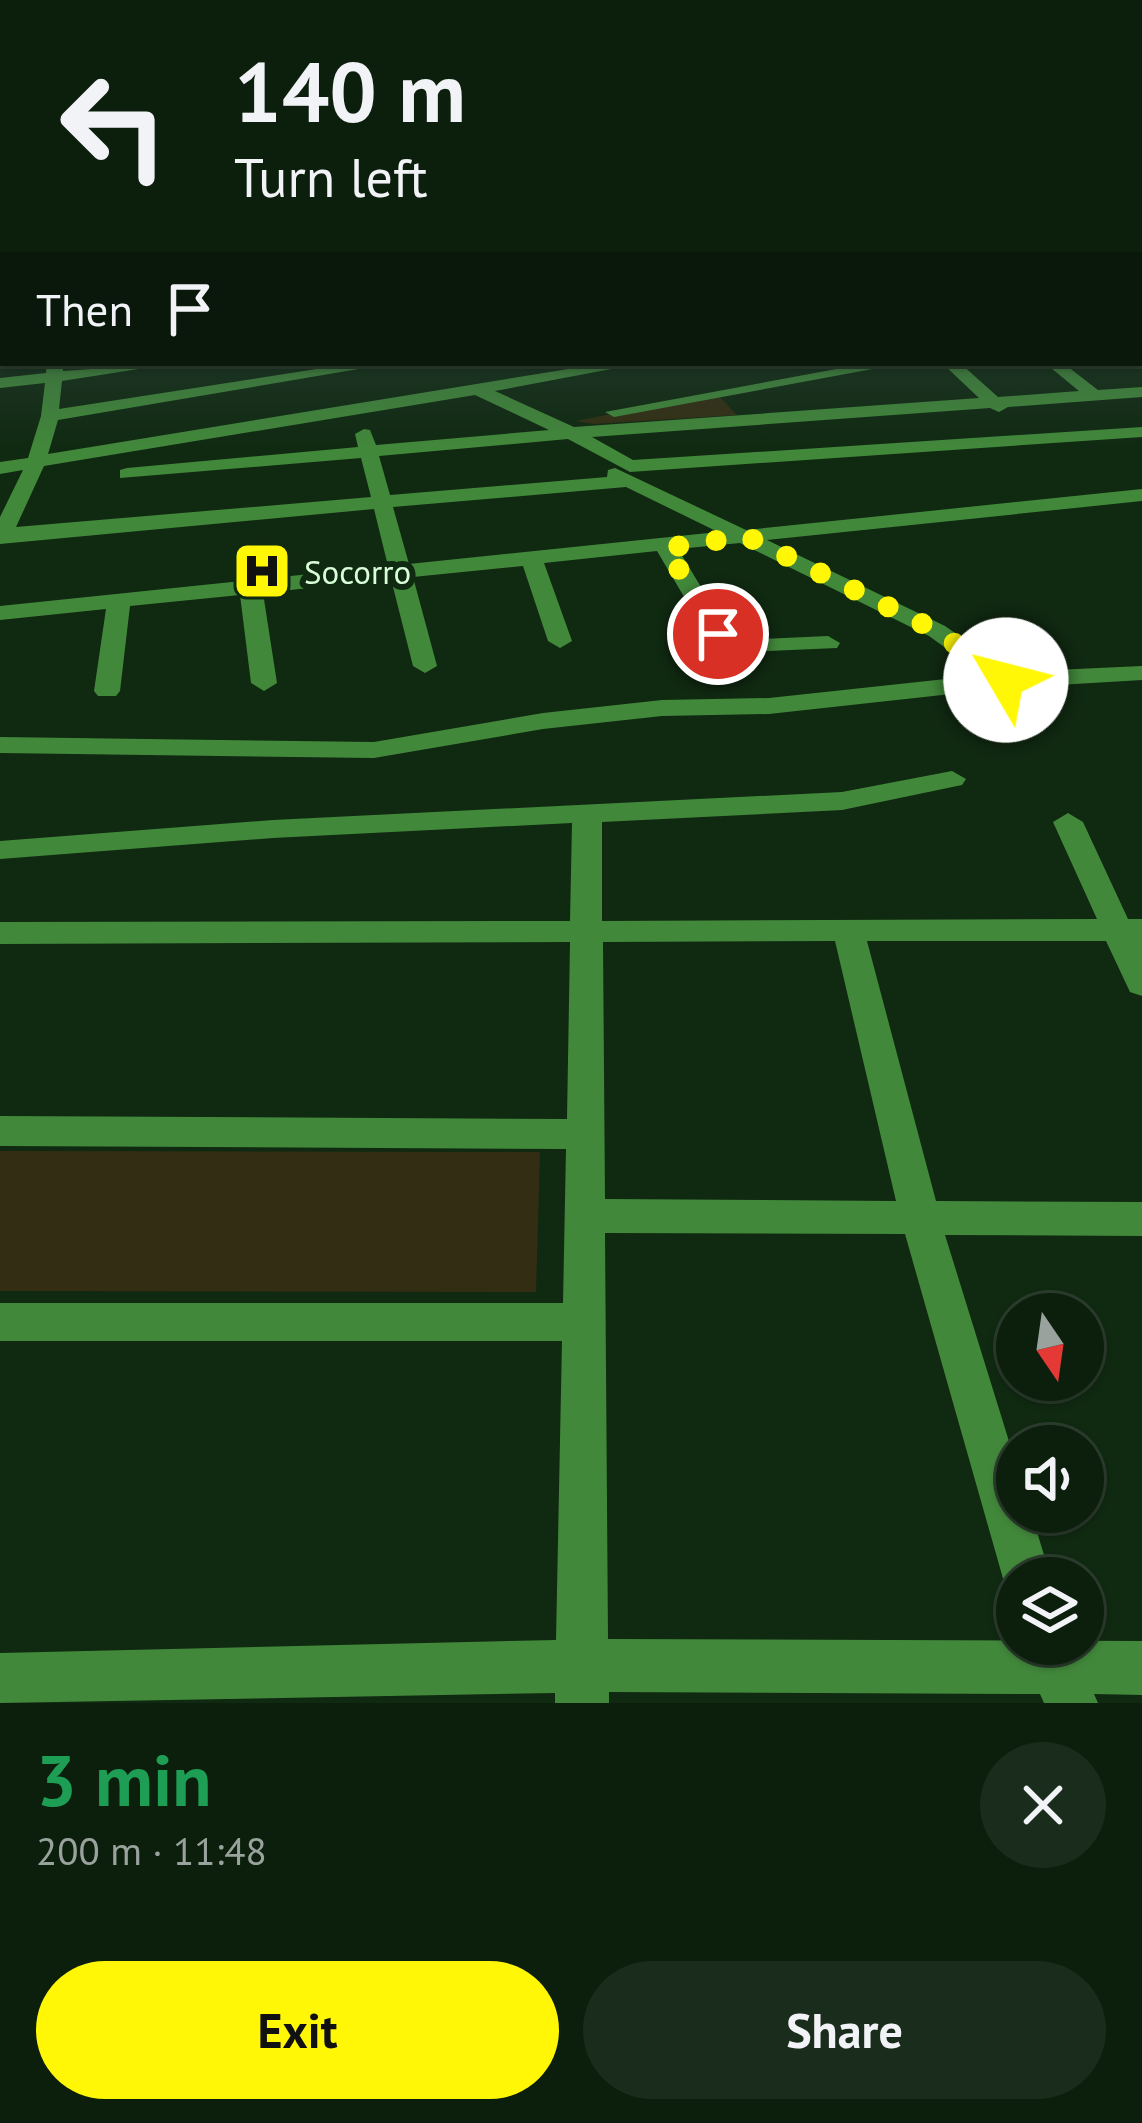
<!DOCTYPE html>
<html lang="en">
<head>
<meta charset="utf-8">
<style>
  :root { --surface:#0c1f0d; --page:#1a2c1b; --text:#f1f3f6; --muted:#9aa29d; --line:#2c3d2e; --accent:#fff705 }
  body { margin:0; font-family:"PT Sans",sans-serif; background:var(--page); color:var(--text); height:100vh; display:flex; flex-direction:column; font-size:45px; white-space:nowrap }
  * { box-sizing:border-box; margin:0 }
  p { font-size:39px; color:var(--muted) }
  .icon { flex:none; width:66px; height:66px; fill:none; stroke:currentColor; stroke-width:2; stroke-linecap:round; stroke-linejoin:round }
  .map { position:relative; height:1703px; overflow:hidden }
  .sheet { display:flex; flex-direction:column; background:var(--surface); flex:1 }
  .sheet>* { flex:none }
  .guide { position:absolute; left:0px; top:0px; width:1143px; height:366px; box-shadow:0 3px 9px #0004,0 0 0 3px var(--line); background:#0c1f0d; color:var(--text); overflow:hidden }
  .needle { width:78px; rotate:167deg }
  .tools { position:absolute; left:996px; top:1293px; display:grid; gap:24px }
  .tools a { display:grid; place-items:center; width:108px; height:108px; border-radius:50%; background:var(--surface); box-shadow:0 3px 9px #0004,0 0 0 3px var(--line); font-size:60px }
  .pin { position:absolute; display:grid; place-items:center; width:102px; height:102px; color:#fff; margin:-51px; border:6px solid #fff; border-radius:50%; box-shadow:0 3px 12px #0007 }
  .me { position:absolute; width:132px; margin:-66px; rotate:307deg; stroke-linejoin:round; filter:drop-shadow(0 0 9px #0008) }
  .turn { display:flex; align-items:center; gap:42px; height:252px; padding:0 36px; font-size:54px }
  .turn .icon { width:156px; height:156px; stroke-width:2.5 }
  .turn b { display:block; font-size:84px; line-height:102px }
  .then { display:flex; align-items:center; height:114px; padding:0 36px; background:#0003; gap:24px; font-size:45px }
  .round { display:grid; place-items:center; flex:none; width:126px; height:126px; border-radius:63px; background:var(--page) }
  .head { display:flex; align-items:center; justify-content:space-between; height:204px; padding:0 36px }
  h1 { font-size:72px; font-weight:700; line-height:90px; color:#1e9e55 }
  .primary-button { display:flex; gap:24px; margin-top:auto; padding:24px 36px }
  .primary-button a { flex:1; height:138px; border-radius:72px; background:var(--accent); color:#111; font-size:48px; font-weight:700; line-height:138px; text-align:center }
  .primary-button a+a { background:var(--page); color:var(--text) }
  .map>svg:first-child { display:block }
  .green { fill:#332e13 }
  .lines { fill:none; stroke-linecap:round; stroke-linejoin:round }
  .minor { fill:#42883b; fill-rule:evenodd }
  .route { stroke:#fff705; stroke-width:21; stroke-dasharray:0 37.8 }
  .labels { text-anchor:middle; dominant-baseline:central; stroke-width:12; stroke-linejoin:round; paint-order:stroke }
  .far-poi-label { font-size:33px; fill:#d9ffd8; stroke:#102911; text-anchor:start }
</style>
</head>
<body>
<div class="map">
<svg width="1142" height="1703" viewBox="0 0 1142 1703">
  <rect width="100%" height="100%" fill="#102911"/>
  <!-- green -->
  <g class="green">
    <polygon points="716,393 737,415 594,424 576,421"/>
    <polygon points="0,1151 540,1152 536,1292 0,1291"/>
  </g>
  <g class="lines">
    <!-- minor -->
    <g class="minor">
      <rect x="1140" y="210" width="2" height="8"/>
      <polygon points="1142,264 1142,273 1140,273 1140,264"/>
      <polygon points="3,272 3,281 0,282 0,273"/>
      <rect x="0" y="317" width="3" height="10"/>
      <polygon points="1140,338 1142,339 1142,349 1140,348"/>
      <path d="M47 363H63V371L177 363 62 381 59 409 355 363H394L58 420 48 454 605 363H643L495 391 574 427 979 398 942 363H960L998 397 1079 391 1045 363H1063L1098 390 1142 387V397L1008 407 999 412 990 408 592 437 633 460 1142 427V437L630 472 568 439 379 456 390 495 607 477 608 470 615 468 746 530 1142 489V501L767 540 945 626 1011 672 1142 666V680L1006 688 769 714 662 716 543 729 374 758 0 753V737L374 742 543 713 662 700 769 698 983 675 929 636 740 543 678 549 727 630 738 640 828 636 840 643 837 648 723 653 706 634 657 551 544 563 572 641 560 648 548 641 523 566 413 577 437 666 425 673 413 666 391 579 263 593 277 683 264 691 251 683 240 595 130 606 120 691 116 696H98L94 691 106 609 0 620V606L388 566 374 509 0 544V517L23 470 0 474V462L28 458 41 416 45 383 0 388V378L46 373ZM475 395 549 430 376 445 370 430 364 429 355 434 358 447 127 468 120 470V478L361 458 371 497 16 527 44 466ZM626 487 718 532 409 564 393 507Z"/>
      <polygon points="869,363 905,363 614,417 605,412"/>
      <path d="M952 771 966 779 962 785 842 810 602 822V921L1097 919 1053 822 1068 813 1083 822 1128 919H1142V996L1130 992 1106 941H867L936 1201 1142 1202V1236L945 1235 1017 1467V1512H1031L1051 1578H1017V1600L1008 1596 905 1234 605 1233 608 1639 1142 1641V1695L1094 1694 1098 1703H1044L1040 1694 609 1692V1703H555V1693L0 1703V1653L556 1640 562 1341H0V1303H563L566 1149 0 1146V1116L567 1119 570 942 0 944V922L570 921 572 823 273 838 0 859V841L273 820 842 792ZM835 941 896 1201 605 1199 603 942Z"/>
    </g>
  </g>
  <!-- sky -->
  <linearGradient id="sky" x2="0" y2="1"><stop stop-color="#091709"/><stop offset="0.47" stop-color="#314943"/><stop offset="1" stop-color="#314943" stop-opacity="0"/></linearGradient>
  <rect width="1142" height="448" fill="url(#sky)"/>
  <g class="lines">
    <!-- route -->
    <polyline class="route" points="718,634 666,548 746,536 937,631 1006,680"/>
  </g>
  <!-- icons -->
  <defs>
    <g id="hospital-square" transform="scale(3)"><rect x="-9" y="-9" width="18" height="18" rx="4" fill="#fff705" stroke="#102911"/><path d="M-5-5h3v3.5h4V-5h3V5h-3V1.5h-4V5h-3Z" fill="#111"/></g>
  </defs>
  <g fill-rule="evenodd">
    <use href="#hospital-square" x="262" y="571"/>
  </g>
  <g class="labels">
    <!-- far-poi labels -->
    <g class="far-poi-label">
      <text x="304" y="571">Socorro</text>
    </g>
  </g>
</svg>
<div class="tools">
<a><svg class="needle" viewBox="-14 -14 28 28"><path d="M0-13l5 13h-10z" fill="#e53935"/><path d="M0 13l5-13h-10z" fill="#9aa29d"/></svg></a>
<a><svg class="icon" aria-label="sound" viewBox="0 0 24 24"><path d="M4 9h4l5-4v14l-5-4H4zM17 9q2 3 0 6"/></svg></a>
<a><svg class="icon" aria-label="layers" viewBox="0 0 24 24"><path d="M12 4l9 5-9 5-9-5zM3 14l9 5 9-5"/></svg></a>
</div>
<div class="pin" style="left:718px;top:634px;background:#d93025"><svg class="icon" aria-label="arrive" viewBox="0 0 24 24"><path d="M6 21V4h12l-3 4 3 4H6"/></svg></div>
<svg class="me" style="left:1006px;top:680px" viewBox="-20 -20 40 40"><circle r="19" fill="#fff"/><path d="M0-13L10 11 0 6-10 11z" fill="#fff705"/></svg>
<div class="guide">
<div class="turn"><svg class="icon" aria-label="left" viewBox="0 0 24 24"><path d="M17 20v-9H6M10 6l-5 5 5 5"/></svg><div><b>140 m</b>Turn left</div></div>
<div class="then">Then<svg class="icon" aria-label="arrive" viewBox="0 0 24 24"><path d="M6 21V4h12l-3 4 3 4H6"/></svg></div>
</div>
</div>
<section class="sheet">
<div class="head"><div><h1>3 min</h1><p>200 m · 11:48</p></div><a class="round"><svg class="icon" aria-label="close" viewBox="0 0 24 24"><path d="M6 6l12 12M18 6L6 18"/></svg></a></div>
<div class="primary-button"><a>Exit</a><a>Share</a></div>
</section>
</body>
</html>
